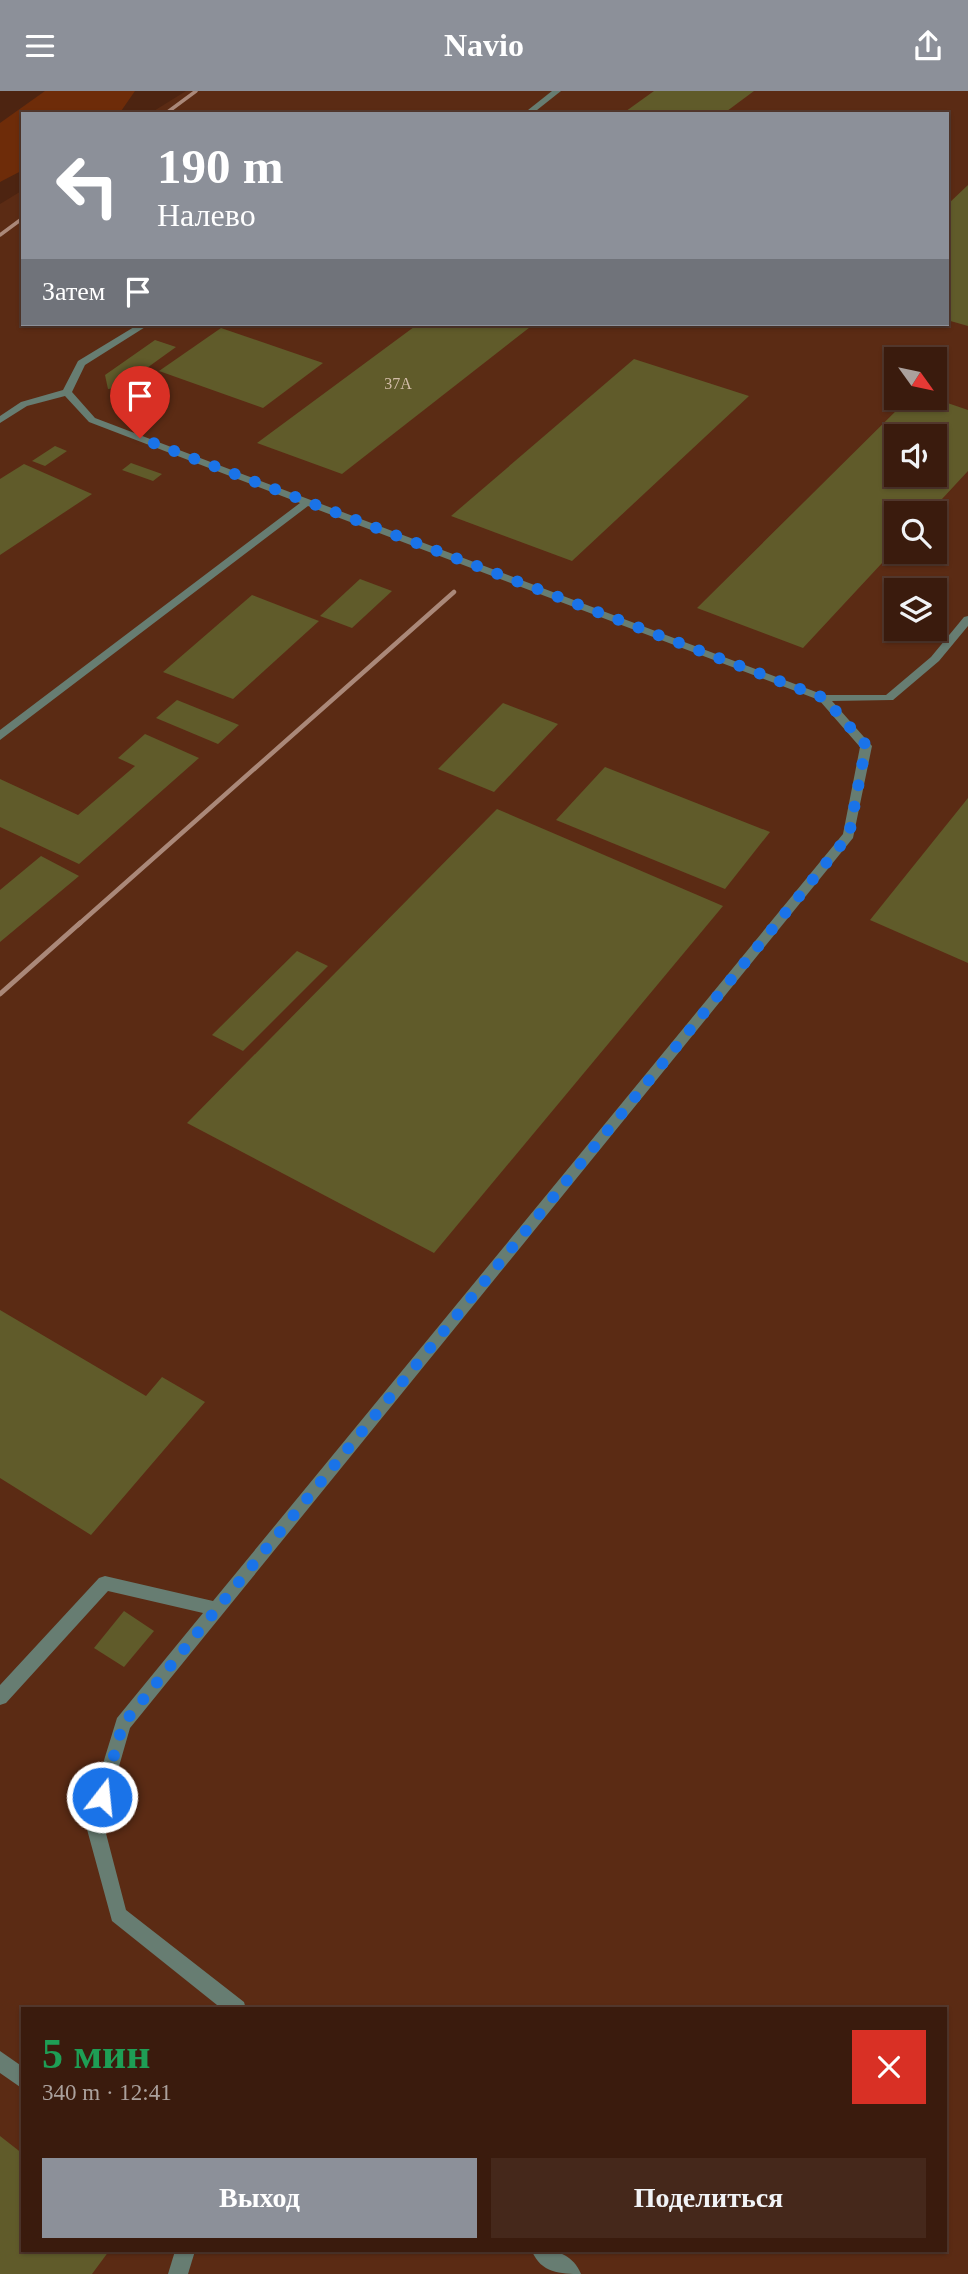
<!DOCTYPE html>
<html lang="ru">
<head>
<meta charset="utf-8">
<style>
  :root { --surface:#3a1b0d; --page:#45281b; --text:#f1f3f6; --muted:#aba19d; --line:#54392e; --accent:#8c9099 }
  body { margin:0; font-family:"Times New Roman",serif; background:var(--page); color:var(--text); height:100vh; display:flex; flex-direction:column; font-size:26px; white-space:nowrap }
  * { box-sizing:border-box; margin:0 }
  p { font-size:23px; color:var(--muted) }
  .icon { flex:none; width:38px; height:38px; fill:none; stroke:currentColor; stroke-width:2; stroke-linecap:round; stroke-linejoin:round }
  .map { position:relative; flex:1; overflow:hidden }
  .side { position:absolute; left:21px; top:1916px; width:926px; height:245px; display:flex; flex-direction:column; background:var(--surface); border-radius:0px; box-shadow:0 2px 5px #0004,0 0 0 2px var(--line) }
  .side>* { flex:none }
  .hud { position:absolute; left:21px; top:21px; width:928px; height:214px; border-radius:0px; box-shadow:0 2px 5px #0004,0 0 0 2px var(--line); background:#8c9099; color:#fff; overflow:hidden }
  .needle { width:46px; rotate:123deg }
  .tools { position:absolute; left:884px; top:256px; display:grid; gap:14px }
  .tools a { display:grid; place-items:center; width:63px; height:63px; border-radius:0px; background:var(--surface); box-shadow:0 2px 5px #0004,0 0 0 2px var(--line); font-size:35px }
  .pin { position:absolute; display:grid; place-items:center; width:60px; height:60px; color:#fff; margin:-72px -30px; border-radius:50% 50% 50% 0; rotate:-45deg; box-shadow:0 0 7px #0007 }
  .pin .icon { rotate:45deg }
  .me { position:absolute; width:77px; margin:-38px; rotate:16deg; stroke-linejoin:round; filter:drop-shadow(0 0 5px #0008) }
  .turn { display:flex; align-items:center; gap:24px; height:147px; padding:0 21px; font-size:32px }
  .turn .icon { width:91px; height:91px; stroke-width:2.5 }
  .turn b { display:block; font-size:49px; line-height:60px }
  .then { display:flex; align-items:center; height:66px; padding:0 21px; background:#0003; gap:14px; font-size:26px }
  .round { display:grid; place-items:center; flex:none; width:74px; height:74px; border-radius:0px; background:var(--page) }
  .headline { display:flex; align-items:center; justify-content:space-between; height:119px; padding:0 21px }
  h1 { font-size:42px; font-weight:600; line-height:52px; color:#1e9e55 }
  .primary-button { display:flex; gap:14px; margin-top:auto; padding:14px 21px }
  .primary-button a { flex:1; height:80px; border-radius:0px; background:var(--accent); color:#fff; font-size:28px; font-weight:600; line-height:80px; text-align:center }
  .primary-button a+a { background:var(--page); color:var(--text) }
  header { display:flex; justify-content:space-between; align-items:center; height:91px; padding:0 21px; background:var(--accent); color:#fff; font-size:32px; font-weight:600 }
  .map>svg:first-child { display:block }
  .built { fill:#5b2b14; fill-rule:evenodd }
  .green { fill:#6e2c09 }
  .building { fill:#605b2a; fill-rule:evenodd }
  .lines { fill:none; stroke-linecap:round; stroke-linejoin:round }
  .lane { fill:#677d72; fill-rule:evenodd }
  .rail-far2 { stroke:#aa8879; stroke-width:3.5 }
  .rail-far1 { stroke:#aa8879; stroke-width:4.5 }
  .rail { stroke:#aa8879; stroke-width:5 }
  .route { stroke:#1a73e8; stroke-width:12; stroke-dasharray:0 21.6 }
  .labels { text-anchor:middle; dominant-baseline:central; stroke-width:7; stroke-linejoin:round; paint-order:stroke }
  .number-label { font-size:16px; fill:#d2bca7 }
</style>
</head>
<body>
<header><svg class="icon" aria-label="menu" viewBox="0 0 24 24"><path d="M4 6h16M4 12h16M4 18h16"/></svg>Navio<svg class="icon" aria-label="share" viewBox="0 0 24 24"><path d="M12 15V3M7 8l5-5 5 5M5 13v7h14v-7"/></svg></header>
<div class="map">
<svg width="968" height="2183" viewBox="0 0 968 2183">
  <rect width="100%" height="100%" fill="#4d2411"/>
  <!-- built -->
  <path class="built" d="M186 0H968V2183H0V113L23 99V233H947V23H149ZM896 268H934V306H896ZM896 345H934V383H896ZM896 422H934V460H896ZM896 499H934V537H896ZM23 1918H945V2160H23Z"/>
  <!-- green -->
  <polygon class="green" points="45,0 135,0 119,23 23,23 23,79 0,91 0,32"/>
  <!-- building -->
  <g class="building">
    <polygon points="654,0 754,0 723,23 622,23"/>
    <polygon points="968,94 968,235 947,229 947,114"/>
    <polygon points="418,233 534,233 342,383 257,352"/>
    <polygon points="221,237 323,272 263,317 159,280"/>
    <polygon points="155,249 176,256 133,287 134,295 108,298 105,284"/>
    <polygon points="634,268 749,305 572,470 451,425"/>
    <path d="M910 306H930L968 319V380L929 422H896V457L803 557 697 517ZM896 345H934V383H896Z"/>
    <polygon points="55,355 67,360 45,375 32,370"/>
    <polygon points="131,372 162,383 153,390 122,379"/>
    <polygon points="24,373 92,403 0,464 0,388"/>
    <polygon points="360,488 392,500 352,537 320,525"/>
    <polygon points="252,504 319,530 233,608 163,581"/>
    <polygon points="177,609 239,634 218,653 156,627"/>
    <polygon points="503,612 558,633 494,701 438,678"/>
    <polygon points="145,643 199,667 79,773 0,736 0,688 78,724 135,675 118,667"/>
    <polygon points="605,676 770,741 725,798 556,729"/>
    <polygon points="968,707 968,872 870,829"/>
    <polygon points="497,718 723,815 434,1162 187,1032"/>
    <polygon points="41,765 79,785 0,851 0,799"/>
    <polygon points="297,860 328,875 243,960 212,944"/>
    <polygon points="0,1219 146,1305 162,1286 205,1311 91,1444 0,1387"/>
    <polygon points="124,1520 154,1540 124,1576 94,1557"/>
    <polygon points="0,2045 23,2063 23,2160 109,2160 92,2183 0,2183"/>
  </g>
  <g class="lines">
    <!-- lane -->
    <g class="lane">
      <polygon points="552,0 561,0 532,23 523,23"/>
      <polygon points="139,233 150,233 85,274 72,301 95,327 824,604 886,604 931,566 964,526 968,525 968,535 939,570 893,609 832,610 872,655 853,747 130,1637 103,1731 126,1819 244,1911 246,1918 222,1918 112,1830 85,1731 117,1627 203,1522 108,1500 6,1612 0,1614 0,1594 99,1487 105,1485 213,1510 843,743 860,656 819,609 308,415 0,649 0,639 300,412 89,331 65,305 27,315 0,332 0,325 21,311 63,299 78,270"/>
      <polygon points="0,1960 23,1976 23,1998 0,1982"/>
      <polygon points="175,2160 195,2160 188,2183 168,2183"/>
      <path d="M532 2160C552 2158 572 2161 581 2183 560 2183 541 2182 532 2160Z"/>
    </g>
    <!-- rail-far2 -->
    <g class="rail-far2">
      <polyline points="165,23 196,0"/>
      <polyline points="0,144 23,127"/>
    </g>
    <!-- rail-far1 -->
    <polyline class="rail-far1" points="78,834 454,501"/>
    <!-- rail -->
    <polyline class="rail" points="0,903 80,832"/>
  </g>
  <g class="lines">
    <!-- route -->
    <polyline class="route" points="102,1706 123,1633 849,744 866,654 824,607 140,347"/>
  </g>
  <g class="labels">
    <!-- number labels -->
    <g class="number-label">
      <text x="398" y="292">37А</text>
    </g>
  </g>
</svg>
<div class="tools">
<a><svg class="needle" viewBox="-14 -14 28 28"><path d="M0-13l5 13h-10z" fill="#e53935"/><path d="M0 13l5-13h-10z" fill="#aba19d"/></svg></a>
<a><svg class="icon" aria-label="sound" viewBox="0 0 24 24"><path d="M4 9h4l5-4v14l-5-4H4zM17 9q2 3 0 6"/></svg></a>
<a><svg class="icon" aria-label="search" viewBox="0 0 24 24"><circle cx="10" cy="10" r="6"/><path d="M15 15l6 6"/></svg></a>
<a><svg class="icon" aria-label="layers" viewBox="0 0 24 24"><path d="M12 4l9 5-9 5-9-5zM3 14l9 5 9-5"/></svg></a>
</div>
<div class="pin" style="left:140px;top:347px;background:#d93025"><svg class="icon" aria-label="arrive" viewBox="0 0 24 24"><path d="M6 21V4h12l-3 4 3 4H6"/></svg></div>
<svg class="me" style="left:102px;top:1706px" viewBox="-20 -20 40 40"><circle r="17" fill="#1a73e8" stroke="#fff" stroke-width="3"/><path d="M0-11L8 9 0 5-8 9z" fill="#fff"/></svg>
<div class="hud">
<div class="turn"><svg class="icon" aria-label="left" viewBox="0 0 24 24"><path d="M17 20v-9H6M10 6l-5 5 5 5"/></svg><div><b>190 m</b>Налево</div></div>
<div class="then">Затем<svg class="icon" aria-label="arrive" viewBox="0 0 24 24"><path d="M6 21V4h12l-3 4 3 4H6"/></svg></div>
</div>
<section class="side">
<div class="headline"><div><h1>5 мин</h1><p>340 m · 12:41</p></div><a class="round" style="background:#d93025;color:#fff"><svg class="icon" aria-label="close" viewBox="0 0 24 24"><path d="M6 6l12 12M18 6L6 18"/></svg></a></div>
<div class="primary-button"><a>Выход</a><a>Поделиться</a></div>
</section>
</div>
</body>
</html>
